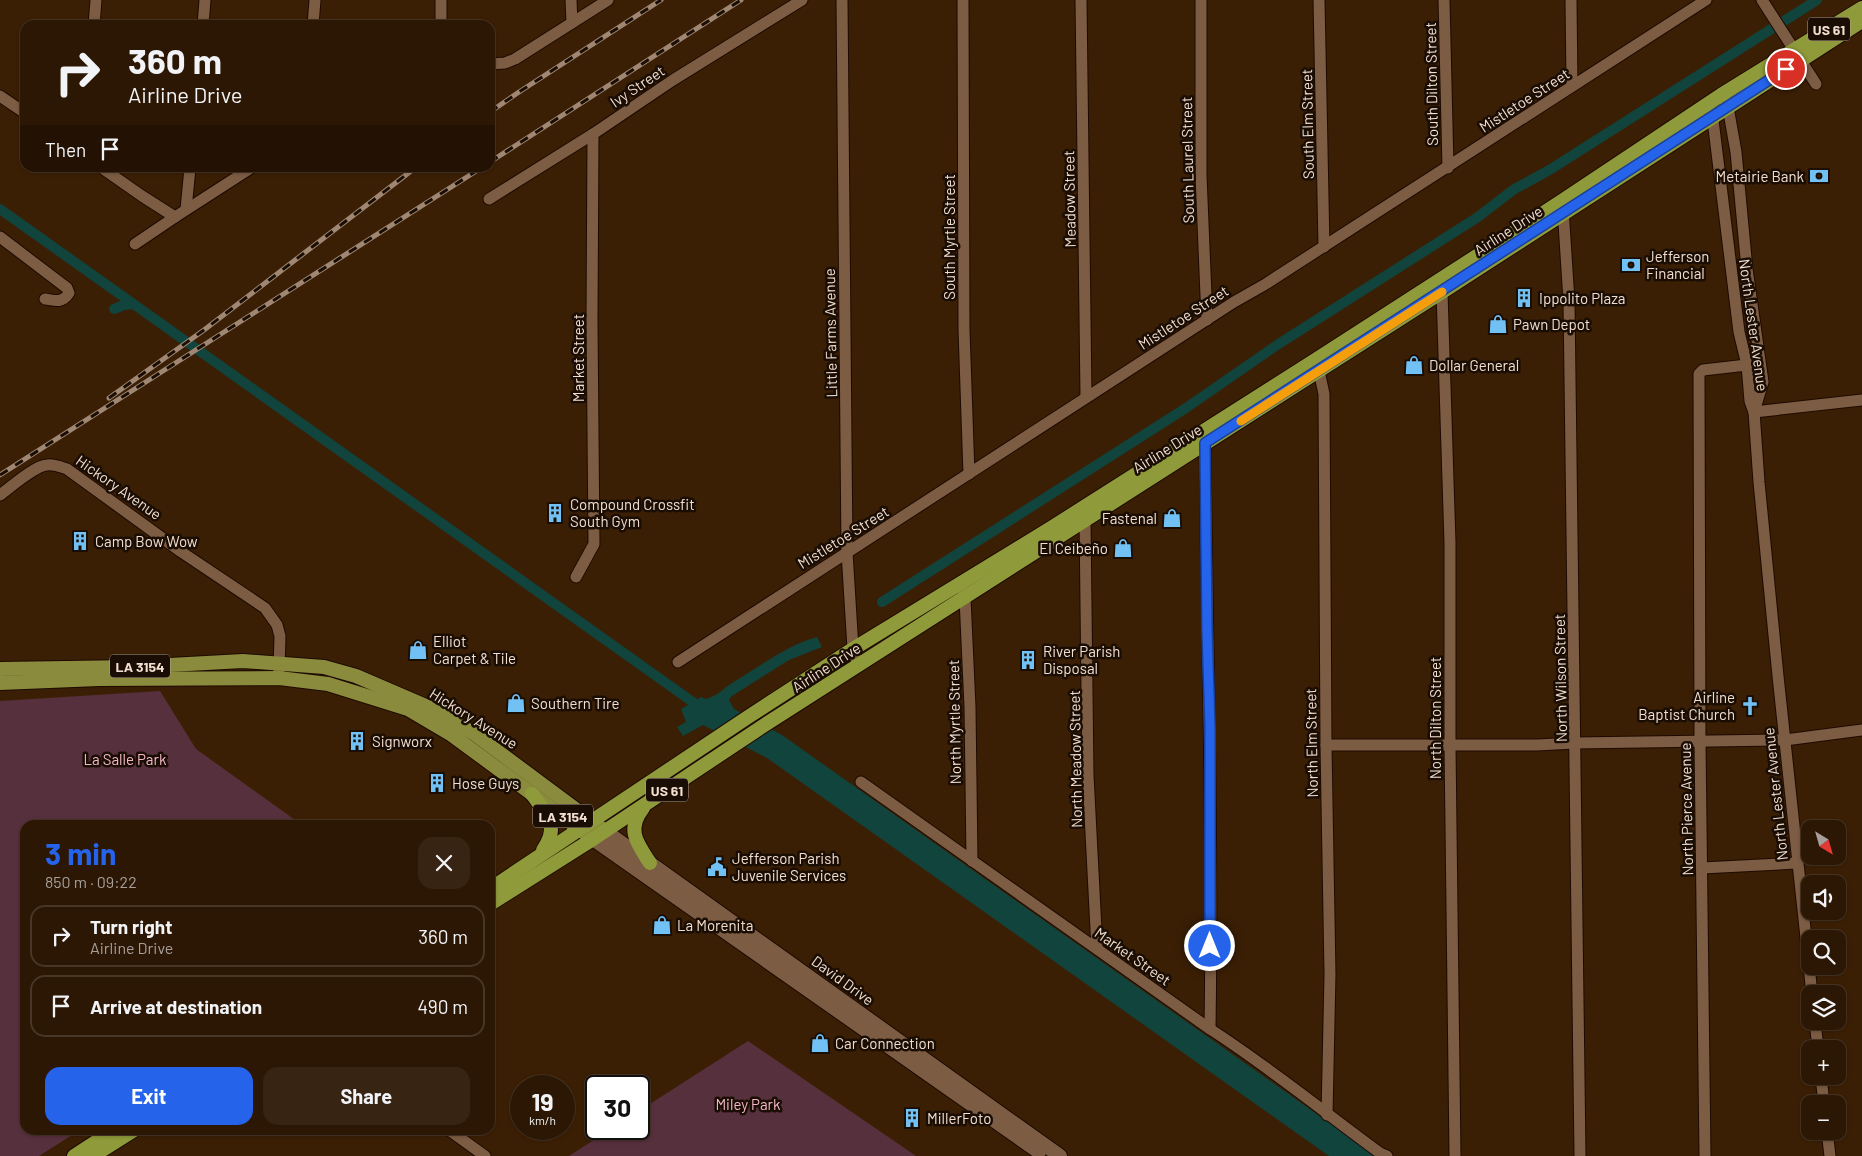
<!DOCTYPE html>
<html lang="en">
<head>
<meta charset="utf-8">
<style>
  :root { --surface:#2c1704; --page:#382413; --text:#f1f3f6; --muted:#a69f9a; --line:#483626; --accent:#2563eb }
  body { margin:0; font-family:Barlow,sans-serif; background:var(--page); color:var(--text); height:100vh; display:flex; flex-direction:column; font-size:19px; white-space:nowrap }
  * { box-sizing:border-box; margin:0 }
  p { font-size:16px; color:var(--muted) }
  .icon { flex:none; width:28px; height:28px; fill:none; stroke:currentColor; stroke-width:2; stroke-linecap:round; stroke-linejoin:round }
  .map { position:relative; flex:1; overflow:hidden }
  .side { position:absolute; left:20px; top:820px; width:475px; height:315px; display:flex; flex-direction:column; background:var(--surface); border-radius:15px; box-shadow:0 1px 4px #0004,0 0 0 1px var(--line) }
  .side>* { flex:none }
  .banner { position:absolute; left:20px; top:20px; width:475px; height:152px; border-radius:15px; box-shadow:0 1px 4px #0004,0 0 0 1px var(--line); background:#2c1704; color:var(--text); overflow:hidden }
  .needle { width:32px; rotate:143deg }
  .tools { position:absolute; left:1801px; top:820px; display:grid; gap:10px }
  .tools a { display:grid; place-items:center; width:45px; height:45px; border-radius:10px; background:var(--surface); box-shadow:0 1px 4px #0004,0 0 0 1px var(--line); font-size:25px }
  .speed { position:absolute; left:510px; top:1075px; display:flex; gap:10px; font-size:25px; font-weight:700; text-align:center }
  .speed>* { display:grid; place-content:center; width:65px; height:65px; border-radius:50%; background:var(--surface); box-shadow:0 1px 4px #0004,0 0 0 1px var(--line); line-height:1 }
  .speed small { font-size:12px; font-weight:400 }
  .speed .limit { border:2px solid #111; border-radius:8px; background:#fff; color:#111 }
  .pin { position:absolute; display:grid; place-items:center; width:42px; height:42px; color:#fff; margin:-21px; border:2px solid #fff; border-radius:50%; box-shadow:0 1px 5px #0007 }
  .me { position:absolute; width:55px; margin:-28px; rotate:0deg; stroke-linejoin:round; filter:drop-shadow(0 0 4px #0008) }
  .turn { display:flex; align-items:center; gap:18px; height:105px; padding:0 25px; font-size:22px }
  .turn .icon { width:65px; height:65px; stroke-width:2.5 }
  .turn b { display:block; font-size:35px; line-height:42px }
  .then { display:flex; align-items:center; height:48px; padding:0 25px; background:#0003; gap:10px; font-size:19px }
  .round { display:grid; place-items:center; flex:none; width:52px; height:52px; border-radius:15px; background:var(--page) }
  .headline { display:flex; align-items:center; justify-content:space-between; height:85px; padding:0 25px }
  h1 { font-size:30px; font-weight:700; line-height:38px; color:var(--accent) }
  .button { display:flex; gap:10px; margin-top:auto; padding:10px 25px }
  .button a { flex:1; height:58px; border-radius:15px; background:var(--accent); color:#fff; font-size:20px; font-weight:700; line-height:58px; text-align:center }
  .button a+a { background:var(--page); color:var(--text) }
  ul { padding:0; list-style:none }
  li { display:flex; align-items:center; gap:15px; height:62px; margin:0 10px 8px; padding:0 15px; border:2px solid var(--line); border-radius:15px }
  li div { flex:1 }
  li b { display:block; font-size:19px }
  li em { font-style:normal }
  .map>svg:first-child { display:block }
  .green { fill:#57303d }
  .water { fill:#10443c }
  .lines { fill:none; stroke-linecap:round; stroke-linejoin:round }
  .canal { stroke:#10443c; stroke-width:10 }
  .minor-casing { stroke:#1e0a00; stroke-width:13 }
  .secondary-casing { stroke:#1e0a00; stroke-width:16 }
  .primary-casing { stroke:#1e0a00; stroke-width:16 }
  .trunk-casing { stroke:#1e0a00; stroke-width:16 }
  .minor { stroke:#7c5c42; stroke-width:11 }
  .secondary { stroke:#7c5c42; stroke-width:14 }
  .primary { stroke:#8a8b3c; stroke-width:14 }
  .trunk { stroke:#8f9a3a; stroke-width:14 }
  .rail-casing { stroke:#9f8774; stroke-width:5 }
  .rail { stroke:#190d04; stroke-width:3; stroke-dasharray:9; stroke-linecap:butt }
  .route-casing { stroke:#184099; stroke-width:12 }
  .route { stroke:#2563eb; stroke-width:9 }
  .slow { stroke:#f59e0b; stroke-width:9 }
  .labels { text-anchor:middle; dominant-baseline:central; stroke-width:5; stroke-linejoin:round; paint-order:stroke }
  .shield { fill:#190d04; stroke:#b2a094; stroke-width:1 }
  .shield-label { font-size:14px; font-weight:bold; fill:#f3dfd1 }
  .street-label { font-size:15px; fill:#f3dfd1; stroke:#190d04 }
  .poi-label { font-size:15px; fill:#f3dfd1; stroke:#190d04; text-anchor:start }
  .park-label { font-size:15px; fill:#f5b8ca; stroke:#190d04 }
</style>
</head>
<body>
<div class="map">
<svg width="1862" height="1156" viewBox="0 0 1862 1156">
  <rect width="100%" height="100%" fill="#3b1f05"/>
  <!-- green -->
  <g class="green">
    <polygon points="160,691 196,749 302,825 25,825 25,1130 80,1130 39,1156 0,1156 0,701"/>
    <polygon points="748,1041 916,1156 569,1156 611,1129 639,1129 639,1111"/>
  </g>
  <!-- water -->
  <path class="water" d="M817 637 822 647 789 660 732 696 729 700 734 709 782 735 1376 1156H1329L767 758 703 725 683 736 677 727 686 722 681 709 701 697 706 699C717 696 723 689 732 683 759 667 787 645 817 637Z"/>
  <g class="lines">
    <!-- canal -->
    <g class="canal">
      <polyline points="0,209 704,710"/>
      <polyline points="114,309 124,305 133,304"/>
      <polyline points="882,602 1186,408 1277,345 1478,217 1513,190 1551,169 1817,0"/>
    </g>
    <!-- minor casing -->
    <g class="minor-casing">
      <g id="minor">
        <polyline points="441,0 441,25"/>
        <polyline points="571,0 572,23"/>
        <polyline points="842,0 847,552 853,649 858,666"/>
        <polyline points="963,0 964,330 969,474"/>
        <polyline points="1081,0 1086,397"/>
        <polyline points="1201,0 1201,175 1207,320"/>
        <polyline points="1319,0 1324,247"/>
        <polyline points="1444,0 1448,168"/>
        <polyline points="1571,0 1572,86"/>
        <polyline points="1762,0 1816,84"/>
        <polyline points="94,25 96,0"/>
        <polyline points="203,25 205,0"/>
        <polyline points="313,25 315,0"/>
        <polyline points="490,64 505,63 515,59 608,0"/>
        <polyline points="1721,95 1728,107 1736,152 1747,269 1763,382 1754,412"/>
        <polyline points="0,96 25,113"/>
        <polyline points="1712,112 1739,332 1747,365 1750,401 1754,412 1759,482 1778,676 1812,994"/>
        <polyline points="102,168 142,196 175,217 135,244"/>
        <polyline points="489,199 593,134 673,80 802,0"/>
        <polyline points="1563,208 1569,301 1580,1156"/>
        <polyline points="186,209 190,168"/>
        <polyline points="175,217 251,168"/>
        <path d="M0 237 67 288 69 293C63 303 55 301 45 299"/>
        <polyline points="1440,285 1442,292 1450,543 1450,746 1455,1156"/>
        <polyline points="1319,371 1324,394 1326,745 1330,974 1327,1115"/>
        <polyline points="1754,412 1862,400"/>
        <path d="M1202 437 1205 443C1207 639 1213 834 1210 1029"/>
        <path d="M0 495C11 487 34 466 47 465 54 464 61 467 67 469L180 551 265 608 277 625 280 636 279 671"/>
        <polyline points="1081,514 1085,520 1088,775 1097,949"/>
        <polyline points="576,577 594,544 592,321 593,134"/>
        <polyline points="963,590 965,598 970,707 972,861"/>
        <polyline points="678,662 1234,302 1264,285 1706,0"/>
        <polyline points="1326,745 1537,745 1575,743 1785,740 1862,730"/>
        <path d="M861 782 1210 1029C1269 1067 1324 1112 1380 1153L1387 1156"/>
        <polyline points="1702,868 1797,863"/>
        <polyline points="1815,1021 1818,1049"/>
        <polyline points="1821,1076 1824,1104"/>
        <polyline points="449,1130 485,1156"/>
        <polyline points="1827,1131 1830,1156"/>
        <polyline points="1705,1156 1700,741 1699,374 1703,370 1747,365"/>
      </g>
    </g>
    <!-- secondary casing -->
    <g class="secondary-casing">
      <g id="secondary">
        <polyline points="605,831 1060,1156"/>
        <polyline points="593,839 1039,1152"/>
      </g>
    </g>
    <!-- primary casing -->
    <g class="primary-casing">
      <g id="primary">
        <polyline points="0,669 133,667 243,661 324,667 356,676 428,707 473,733 605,831"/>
        <polyline points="0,683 99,679 279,678 328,684 408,709 452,735 593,839"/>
      </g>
    </g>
    <!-- trunk casing -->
    <g class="trunk-casing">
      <g id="trunk">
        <path d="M532 794C547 815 560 826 543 850"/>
        <path d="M643 808C626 830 637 843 650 863"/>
        <polyline points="490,889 748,717 853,649 1051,528 1317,359 1562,201 1721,95 1862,8"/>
        <polyline points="490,904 593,839 763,726 1442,292 1862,21"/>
        <polyline points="74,1156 114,1130"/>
        <polyline points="93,1156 134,1130"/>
      </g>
    </g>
    <!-- minor -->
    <use href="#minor" class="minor"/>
    <!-- secondary -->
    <use href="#secondary" class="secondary"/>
    <!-- primary -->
    <use href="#primary" class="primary"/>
    <!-- trunk -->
    <use href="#trunk" class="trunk"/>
    <!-- rail casing -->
    <g class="rail-casing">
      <g id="rail">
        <polyline points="490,112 519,92 661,0"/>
        <polyline points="490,162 741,0"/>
        <polyline points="109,398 204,330 415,168"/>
        <polyline points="0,475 481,168"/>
      </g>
    </g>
    <!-- rail -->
    <use href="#rail" class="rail"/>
  </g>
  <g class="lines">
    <!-- route casing -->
    <g class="route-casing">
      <polyline id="route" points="1210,946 1210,728 1207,630 1205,443 1786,69"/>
    </g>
    <!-- route -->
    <use href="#route" class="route"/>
    <!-- slow -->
    <polyline class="slow" points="1241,421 1442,292"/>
  </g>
  <!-- icons -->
  <defs>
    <g id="bank-bare" transform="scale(1.5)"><path d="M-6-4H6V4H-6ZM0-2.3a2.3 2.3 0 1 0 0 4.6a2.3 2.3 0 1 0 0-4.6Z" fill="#72c1f5" stroke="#190d04" stroke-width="2.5" paint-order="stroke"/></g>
    <g id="building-bare" transform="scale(1.5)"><path d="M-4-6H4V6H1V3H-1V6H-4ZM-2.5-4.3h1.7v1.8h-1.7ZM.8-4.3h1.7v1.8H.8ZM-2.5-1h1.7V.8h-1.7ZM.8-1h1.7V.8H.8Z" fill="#72c1f5" stroke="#190d04" stroke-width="2.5" paint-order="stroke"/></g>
    <g id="shop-bare" transform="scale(1.5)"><path d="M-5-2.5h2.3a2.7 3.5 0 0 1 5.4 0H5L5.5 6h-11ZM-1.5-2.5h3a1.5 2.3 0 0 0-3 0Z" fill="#72c1f5" stroke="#190d04" stroke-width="2.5" paint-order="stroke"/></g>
    <g id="church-bare" transform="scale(1.5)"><path d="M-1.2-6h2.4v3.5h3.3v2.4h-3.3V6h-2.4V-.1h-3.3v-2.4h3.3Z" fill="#72c1f5" stroke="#190d04" stroke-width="2.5" paint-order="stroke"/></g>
    <g id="civic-bare" transform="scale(1.5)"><path d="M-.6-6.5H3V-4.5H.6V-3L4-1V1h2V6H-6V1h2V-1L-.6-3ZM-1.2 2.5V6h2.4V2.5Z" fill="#72c1f5" stroke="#190d04" stroke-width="2.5" paint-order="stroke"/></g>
  </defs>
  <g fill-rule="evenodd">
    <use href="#bank-bare" x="1819" y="176"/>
    <use href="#bank-bare" x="1631" y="265"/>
    <use href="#building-bare" x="1524" y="298"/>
    <use href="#shop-bare" x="1498" y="324"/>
    <use href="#shop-bare" x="1414" y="365"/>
    <use href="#building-bare" x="555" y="513"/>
    <use href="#shop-bare" x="1172" y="518"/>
    <use href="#building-bare" x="80" y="541"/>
    <use href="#shop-bare" x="1123" y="548"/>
    <use href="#shop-bare" x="418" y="650"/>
    <use href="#building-bare" x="1028" y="660"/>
    <use href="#shop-bare" x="516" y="703"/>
    <use href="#church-bare" x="1750" y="706"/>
    <use href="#building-bare" x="357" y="741"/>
    <use href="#building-bare" x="437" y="783"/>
    <use href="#civic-bare" x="717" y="867"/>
    <use href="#shop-bare" x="662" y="925"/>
    <use href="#shop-bare" x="820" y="1043"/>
    <use href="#building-bare" x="912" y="1118"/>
  </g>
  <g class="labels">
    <!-- shield labels -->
    <g class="shield">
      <rect x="1808" y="17.5" width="42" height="23" rx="4"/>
      <rect x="110" y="654.5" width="60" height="23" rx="4"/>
      <rect x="646" y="778.5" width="42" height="23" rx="4"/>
      <rect x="533" y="804.5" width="60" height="23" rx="4"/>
    </g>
    <g class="shield-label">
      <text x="1829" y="29">US 61</text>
      <text x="140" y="666">LA 3154</text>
      <text x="667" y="790">US 61</text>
      <text x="563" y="816">LA 3154</text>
    </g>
    <!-- street labels -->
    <g class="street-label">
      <text transform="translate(1431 84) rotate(-91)">South Dilton Street</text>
      <text transform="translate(637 86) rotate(-34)">Ivy Street</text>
      <text transform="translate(1524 100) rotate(-33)">Mistletoe Street</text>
      <text transform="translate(1307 124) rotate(-91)">South Elm Street</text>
      <text transform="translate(1187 160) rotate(-91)">South Laurel Street</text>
      <text transform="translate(1069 199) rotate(-91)">Meadow Street</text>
      <text transform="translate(1508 230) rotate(-33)">Airline Drive</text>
      <text transform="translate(949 237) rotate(-90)">South Myrtle Street</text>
      <text transform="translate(1183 317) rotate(-33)">Mistletoe Street</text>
      <text transform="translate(1754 325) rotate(82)">North Lester Avenue</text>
      <text transform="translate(830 333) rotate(-91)">Little Farms Avenue</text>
      <text transform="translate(578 358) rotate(-90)">Market Street</text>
      <text transform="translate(1167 448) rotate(-32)">Airline Drive</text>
      <text transform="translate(119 487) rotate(35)">Hickory Avenue</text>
      <text transform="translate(843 537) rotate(-32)">Mistletoe Street</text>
      <text transform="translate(826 667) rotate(-33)">Airline Drive</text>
      <text transform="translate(1560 678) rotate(-91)">North Wilson Street</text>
      <text transform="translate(474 718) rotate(32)">Hickory Avenue</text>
      <text transform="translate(1435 718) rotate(-90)">North Dilton Street</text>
      <text transform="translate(954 722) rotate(-91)">North Myrtle Street</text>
      <text transform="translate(1311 743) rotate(-91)">North Elm Street</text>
      <text transform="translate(1075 759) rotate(-91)">North Meadow Street</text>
      <text transform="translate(1775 794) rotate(-96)">North Lester Avenue</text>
      <text transform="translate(1686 809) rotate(-91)">North Pierce Avenue</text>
      <text transform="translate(1133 956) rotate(35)">Market Street</text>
      <text transform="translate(843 980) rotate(36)">David Drive</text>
    </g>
    <!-- poi labels -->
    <g class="poi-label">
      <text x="1804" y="176" text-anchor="end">Metairie Bank</text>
      <text x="1646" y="256">Jefferson<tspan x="1646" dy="17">Financial</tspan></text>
      <text x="1539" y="298">Ippolito Plaza</text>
      <text x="1513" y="324">Pawn Depot</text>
      <text x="1429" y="365">Dollar General</text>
      <text x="570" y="504">Compound Crossfit<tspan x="570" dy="17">South Gym</tspan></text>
      <text x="1157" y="518" text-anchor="end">Fastenal</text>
      <text x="95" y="541">Camp Bow Wow</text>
      <text x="1108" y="548" text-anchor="end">El Ceibeño</text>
      <text x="433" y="641">Elliot<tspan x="433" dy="17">Carpet &amp; Tile</tspan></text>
      <text x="1043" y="651">River Parish<tspan x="1043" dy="17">Disposal</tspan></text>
      <text x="1735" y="697" text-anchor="end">Airline<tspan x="1735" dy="17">Baptist Church</tspan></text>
      <text x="531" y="703">Southern Tire</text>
      <text x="372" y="741">Signworx</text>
      <text x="452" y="783">Hose Guys</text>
      <text x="732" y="858">Jefferson Parish<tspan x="732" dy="17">Juvenile Services</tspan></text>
      <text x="677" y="925">La Morenita</text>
      <text x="835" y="1043">Car Connection</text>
      <text x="927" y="1118">MillerFoto</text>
    </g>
    <!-- park labels -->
    <g class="park-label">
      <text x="125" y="759">La Salle Park</text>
      <text x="748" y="1104">Miley Park</text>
    </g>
  </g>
</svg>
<div class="tools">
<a><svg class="needle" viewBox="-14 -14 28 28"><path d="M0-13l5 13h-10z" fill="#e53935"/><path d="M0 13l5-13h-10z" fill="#a69f9a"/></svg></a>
<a><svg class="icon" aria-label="sound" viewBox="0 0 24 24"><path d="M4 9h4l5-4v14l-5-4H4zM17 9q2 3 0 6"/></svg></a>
<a><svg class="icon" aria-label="search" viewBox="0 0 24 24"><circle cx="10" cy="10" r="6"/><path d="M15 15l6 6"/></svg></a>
<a><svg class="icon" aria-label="layers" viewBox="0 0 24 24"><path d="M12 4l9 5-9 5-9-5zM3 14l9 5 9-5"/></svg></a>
<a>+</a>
<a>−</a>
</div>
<div class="speed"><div>19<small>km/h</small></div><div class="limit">30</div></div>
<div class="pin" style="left:1786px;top:69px;background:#d93025"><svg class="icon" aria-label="arrive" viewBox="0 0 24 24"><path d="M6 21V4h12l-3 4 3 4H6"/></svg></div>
<svg class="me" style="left:1210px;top:946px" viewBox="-20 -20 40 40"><circle r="17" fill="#2563eb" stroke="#fff" stroke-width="3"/><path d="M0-11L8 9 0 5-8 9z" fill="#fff"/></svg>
<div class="banner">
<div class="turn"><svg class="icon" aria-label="right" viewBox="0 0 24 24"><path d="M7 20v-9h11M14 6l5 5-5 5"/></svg><div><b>360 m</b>Airline Drive</div></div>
<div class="then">Then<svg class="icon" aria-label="arrive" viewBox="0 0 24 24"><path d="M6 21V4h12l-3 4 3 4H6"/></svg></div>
</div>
<section class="side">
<div class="headline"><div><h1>3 min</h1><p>850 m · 09:22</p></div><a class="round"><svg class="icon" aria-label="close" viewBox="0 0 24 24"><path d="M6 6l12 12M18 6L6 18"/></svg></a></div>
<ul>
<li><svg class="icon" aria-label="right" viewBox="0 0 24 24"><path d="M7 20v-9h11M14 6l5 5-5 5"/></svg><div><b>Turn right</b><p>Airline Drive</p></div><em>360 m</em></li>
<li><svg class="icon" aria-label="arrive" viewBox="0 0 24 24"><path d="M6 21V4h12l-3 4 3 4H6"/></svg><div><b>Arrive at destination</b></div><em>490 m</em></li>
</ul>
<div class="button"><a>Exit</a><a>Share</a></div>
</section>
</div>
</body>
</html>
